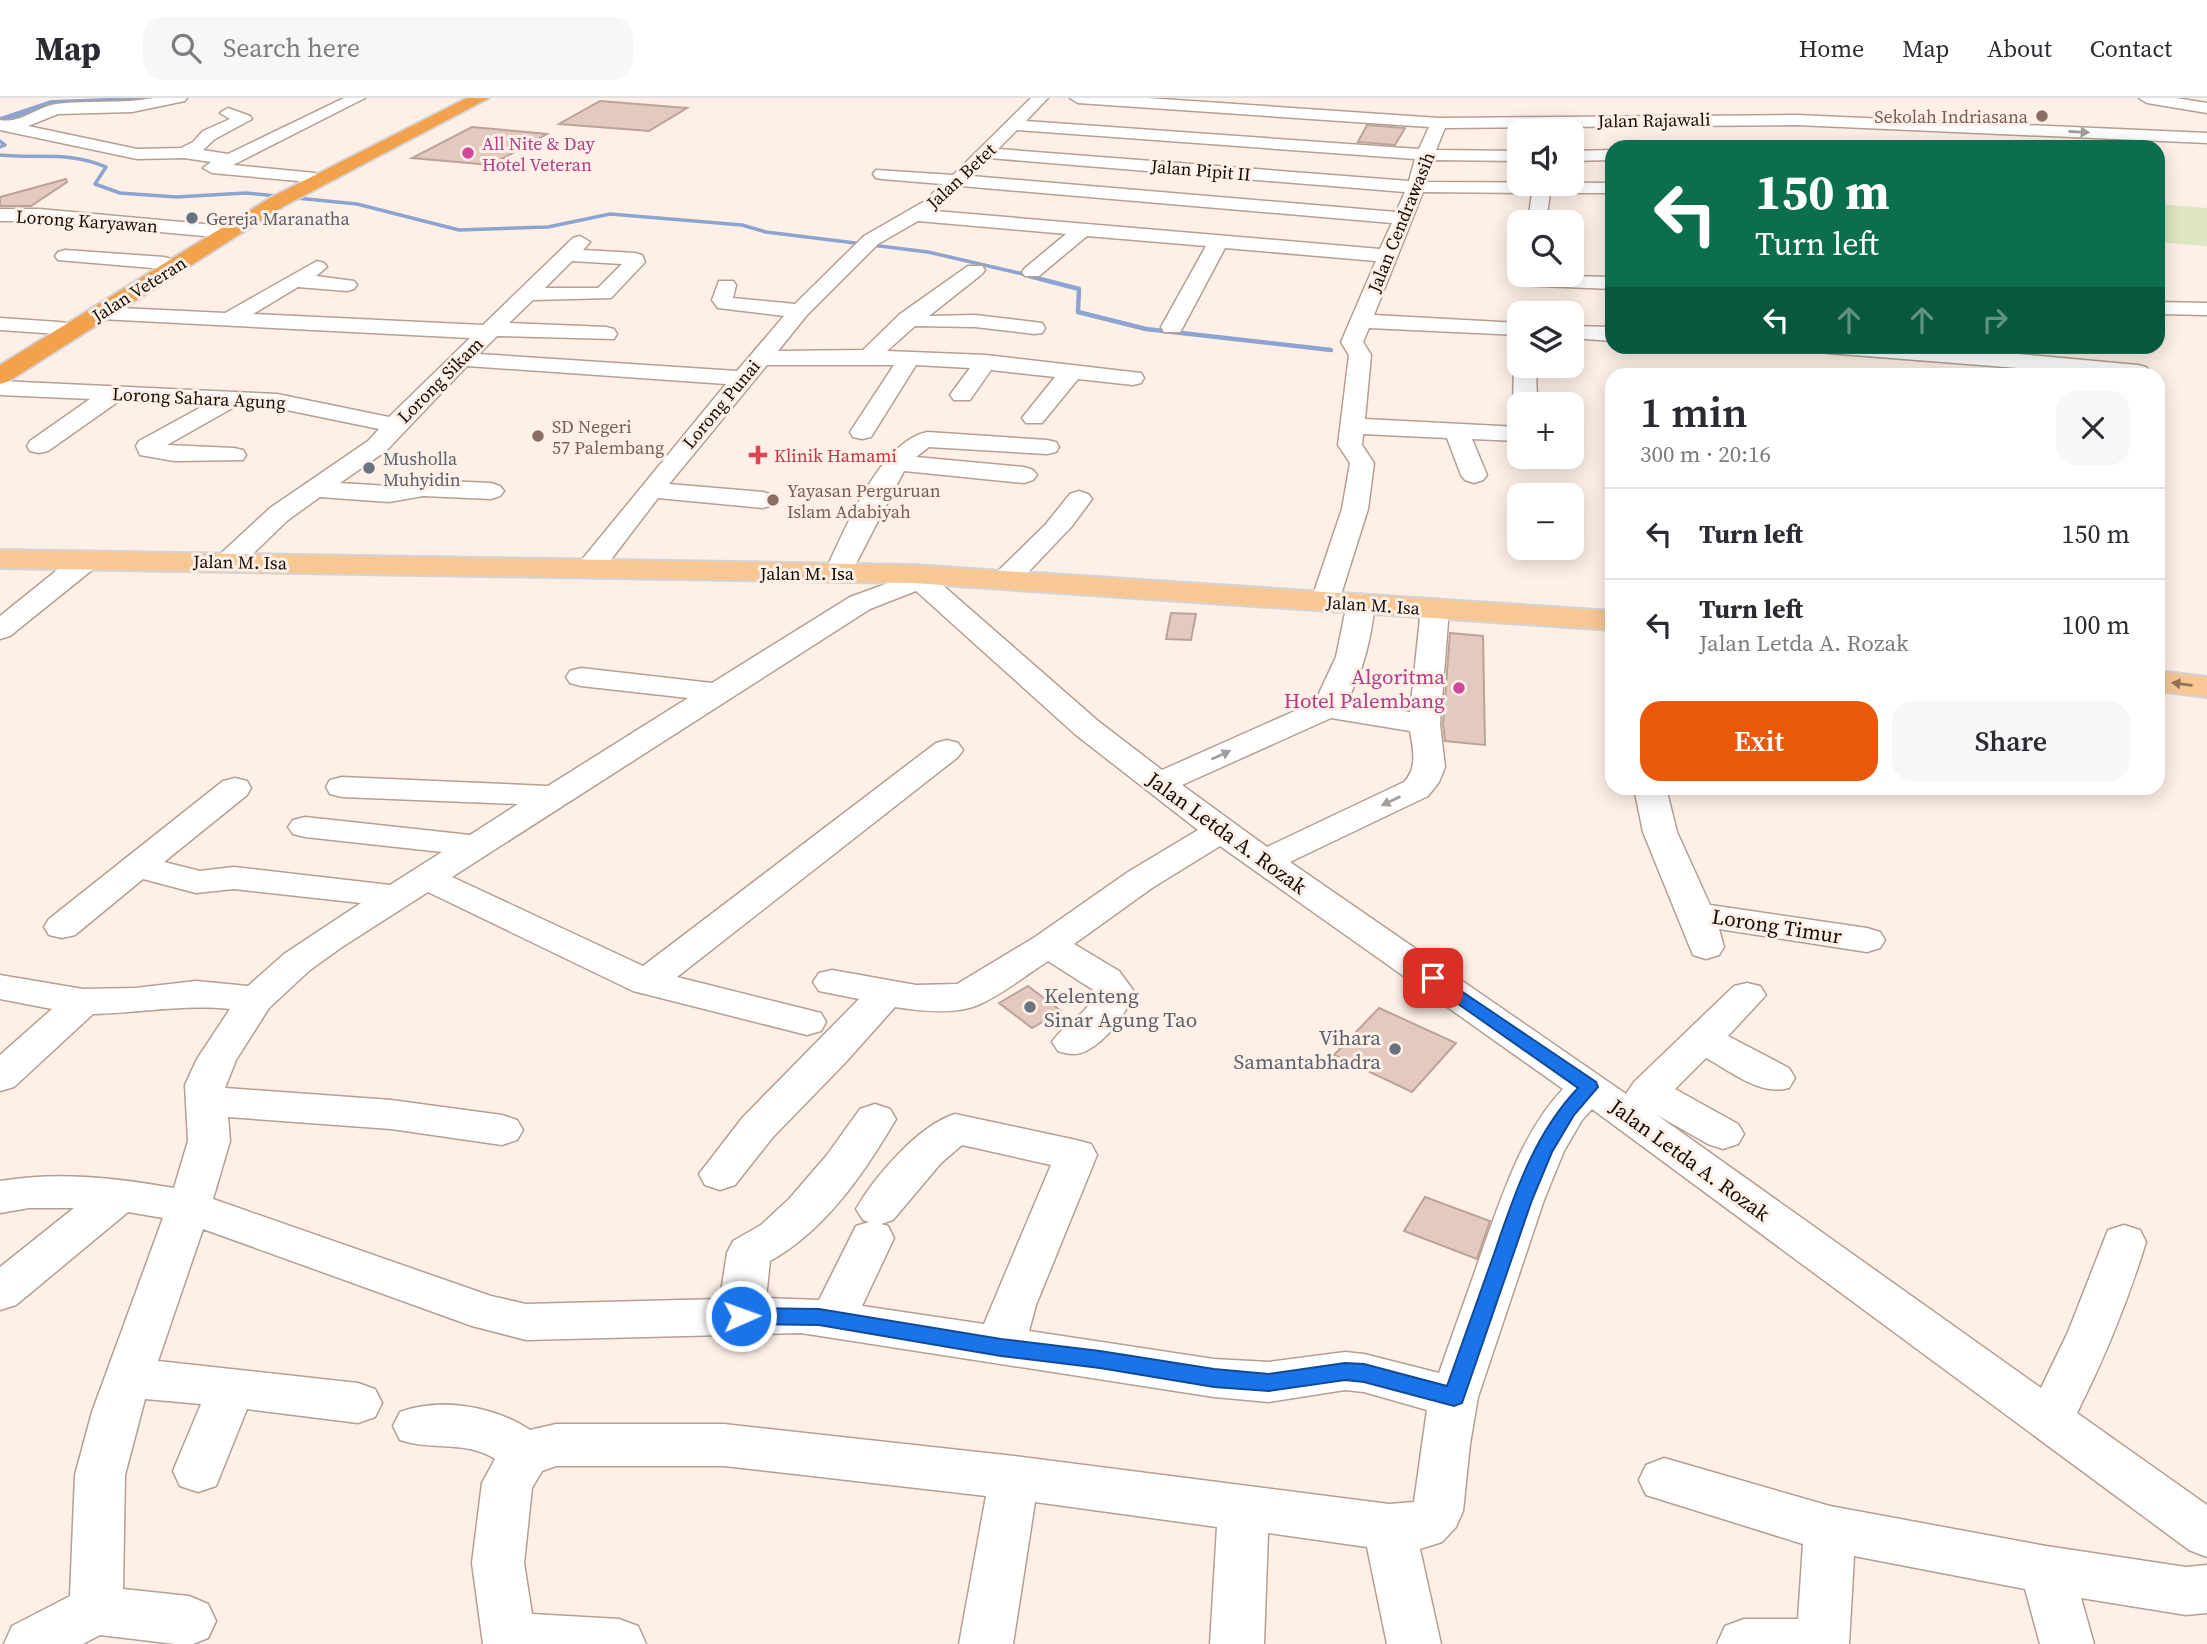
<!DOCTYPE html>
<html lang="en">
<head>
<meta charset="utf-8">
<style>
  :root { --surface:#fff; --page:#f7f7f7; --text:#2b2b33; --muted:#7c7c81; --line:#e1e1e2; --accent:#ea580c }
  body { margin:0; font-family:"Source Serif 4",serif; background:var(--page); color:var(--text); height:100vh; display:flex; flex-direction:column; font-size:26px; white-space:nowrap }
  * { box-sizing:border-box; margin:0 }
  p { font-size:23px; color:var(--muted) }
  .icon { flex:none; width:38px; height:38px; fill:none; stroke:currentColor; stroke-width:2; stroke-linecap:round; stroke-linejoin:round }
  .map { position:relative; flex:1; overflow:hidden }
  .side { position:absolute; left:1605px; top:270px; width:560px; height:427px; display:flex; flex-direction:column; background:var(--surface); border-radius:21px; box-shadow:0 4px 18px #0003 }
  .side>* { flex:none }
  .guide { position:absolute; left:1605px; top:42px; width:560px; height:214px; border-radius:21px; box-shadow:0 4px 18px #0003; background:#0b6e4f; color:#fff; overflow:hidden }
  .buttons { position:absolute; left:1507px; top:21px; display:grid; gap:14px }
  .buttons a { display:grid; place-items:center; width:77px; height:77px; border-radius:14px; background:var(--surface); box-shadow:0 4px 18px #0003; font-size:35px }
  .pin { position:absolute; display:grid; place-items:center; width:60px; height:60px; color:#fff; margin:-30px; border-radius:14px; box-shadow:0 4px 10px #0006 }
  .me { position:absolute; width:77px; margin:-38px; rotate:88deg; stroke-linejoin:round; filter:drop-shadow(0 0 5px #0008) }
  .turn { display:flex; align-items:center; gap:24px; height:147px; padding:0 35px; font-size:32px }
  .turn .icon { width:91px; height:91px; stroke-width:2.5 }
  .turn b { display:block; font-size:49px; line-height:60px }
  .lanes { display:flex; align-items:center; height:66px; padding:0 35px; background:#0003; justify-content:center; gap:35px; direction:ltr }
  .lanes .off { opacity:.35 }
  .round { display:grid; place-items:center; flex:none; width:74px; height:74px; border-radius:21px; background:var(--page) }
  .head { display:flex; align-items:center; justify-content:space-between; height:119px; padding:0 35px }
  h1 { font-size:42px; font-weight:600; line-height:52px }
  .action { display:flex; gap:14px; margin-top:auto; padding:14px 35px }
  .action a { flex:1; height:80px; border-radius:21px; background:var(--accent); color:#fff; font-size:28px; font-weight:600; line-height:80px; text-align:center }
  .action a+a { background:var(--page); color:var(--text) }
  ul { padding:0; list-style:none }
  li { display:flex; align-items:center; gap:21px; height:91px; padding:0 35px; border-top:2px solid var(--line) }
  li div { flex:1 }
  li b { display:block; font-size:26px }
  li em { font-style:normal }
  header { display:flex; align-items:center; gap:42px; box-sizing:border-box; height:98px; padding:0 35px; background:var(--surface); border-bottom:2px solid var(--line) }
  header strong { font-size:33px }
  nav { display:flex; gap:38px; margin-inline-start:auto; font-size:24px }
  .search { width:490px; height:63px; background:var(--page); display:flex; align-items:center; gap:18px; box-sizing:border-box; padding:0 24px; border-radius:21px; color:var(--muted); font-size:26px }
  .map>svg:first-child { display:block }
  .green { fill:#dde5c1 }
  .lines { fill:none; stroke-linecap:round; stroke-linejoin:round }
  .stream-far1 { stroke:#8ba4d2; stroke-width:3.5 }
  .stream { stroke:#8ba4d2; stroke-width:4.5 }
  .river { fill:#8ba4d2; fill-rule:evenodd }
  .building { fill:#e3c9be; stroke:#bca298; stroke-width:2 }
  .minor-casing { stroke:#b59f90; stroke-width:3 }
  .major-casing { stroke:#d5d3d3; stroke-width:4 }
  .highway-casing { stroke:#d5d3d3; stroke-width:4 }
  .minor { fill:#fff; fill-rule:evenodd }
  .major { fill:#f7c794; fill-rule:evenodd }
  .highway { fill:#f2a14d; fill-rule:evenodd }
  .oneway { fill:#a19e9c }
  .oneway2 { fill:#917355 }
  .route { fill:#1a73e8; stroke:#114b97; stroke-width:2 }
  .education-dot { fill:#8d6e63; stroke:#fef0e7; stroke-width:2.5 }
  .hotel-dot { fill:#d1479c; stroke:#fef0e7; stroke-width:2.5 }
  .worship-dot { fill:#6b7280; stroke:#fef0e7; stroke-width:2.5 }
  .health-dot { fill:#e0444e; stroke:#fef0e7; stroke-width:2.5 }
  .labels { text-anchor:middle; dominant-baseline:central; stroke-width:6; stroke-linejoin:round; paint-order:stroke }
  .far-education-label { font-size:18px; fill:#785e54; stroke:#fef0e7; text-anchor:start }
  .far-street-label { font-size:18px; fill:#150d08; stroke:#fef0e7 }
  .far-hotel-label { font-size:18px; fill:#b23c85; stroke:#fef0e7; text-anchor:start }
  .far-worship-label { font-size:18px; fill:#5b616d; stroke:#fef0e7; text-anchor:start }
  .far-health-label { font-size:18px; fill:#be3a42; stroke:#fef0e7; text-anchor:start }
  .hotel-label { font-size:21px; fill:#b23c85; stroke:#fef0e7; text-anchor:end }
  .street-label { font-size:21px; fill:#150d08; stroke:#fef0e7 }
  .worship-label { font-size:21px; fill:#5b616d; stroke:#fef0e7; text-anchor:start }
</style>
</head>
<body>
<header>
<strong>Map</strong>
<div class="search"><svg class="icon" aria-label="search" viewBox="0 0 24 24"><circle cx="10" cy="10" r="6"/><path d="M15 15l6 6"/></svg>Search here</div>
<nav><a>Home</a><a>Map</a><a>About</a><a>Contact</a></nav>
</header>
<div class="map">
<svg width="2207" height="1546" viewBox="0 0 2207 1546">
  <rect width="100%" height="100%" fill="#fef0e7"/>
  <!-- green -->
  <polygon class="green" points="2158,106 2207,110 2207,148 2158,144"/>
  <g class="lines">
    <!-- stream-far1 -->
    <g class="stream-far1">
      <polyline points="0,43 5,47 0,49"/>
      <path d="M0 57C37 61 71 53 106 69L95 86 120 95 176 99 246 95 357 106 459 132 548 129 610 116 742 127 766 134 928 154 1036 179"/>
    </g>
    <!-- stream -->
    <polyline class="stream" points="1029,178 1079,191 1078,214 1146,231 1331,252"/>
    <!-- river -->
    <polygon class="river" points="108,0 171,0 168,4 128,11 53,14 0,32 0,19 51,2"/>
  </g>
  <!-- building -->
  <g class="building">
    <polygon points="600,3 687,10 649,33 559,26"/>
    <polygon points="1367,27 1405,30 1395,47 1358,44"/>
    <polygon points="472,29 547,36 491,67 412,60"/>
    <polygon points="66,81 67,84 31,108 0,108 0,99"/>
    <polygon points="1171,515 1196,516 1191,542 1166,541"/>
    <polygon points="1450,535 1483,538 1485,647 1445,643 1443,626"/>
    <polygon points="1028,888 1061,913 1032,930 999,905"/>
    <polygon points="1379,910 1456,945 1412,994 1334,957"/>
    <polygon points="1425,1099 1490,1123 1477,1161 1404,1133"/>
  </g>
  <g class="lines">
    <!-- minor casing -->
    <g class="minor-casing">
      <g id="minor">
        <path d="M154 0H187L185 3 132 14 58 16 28 28 137 51 181 50 193 44 203 33 230 21 220 15 228 10 250 18 252 21 215 41 203 52 228 56 344 0H365L233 67 315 75 318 79 309 84 212 75 203 70 211 64 184 60 137 61 0 32V22C20 26 37 9 56 6 89 2 121 6 154 0Z"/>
        <path d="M1031 0H1048L1026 23 1419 51 1429 29 1078 5 1070 0H1147L1439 20 1796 17 2207 35V45L1796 27 1445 30 1436 52 1519 53V63L1432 62 1426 84 1612 85V95H1550L1546 124H1528L1532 95 1423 94 1374 217 1519 225V237L1369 230 1363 244 1371 257 1365 321 1519 329V343L1472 341 1487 377 1483 382 1474 385 1465 382 1461 377 1447 340 1363 336 1362 347 1374 365 1368 411 1339 503 1335 509 1325 511 1315 509 1311 503 1342 411 1350 365 1338 347 1349 257 1341 244 1376 163 1225 150 1183 229 1180 234H1164L1161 229 1206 148 1087 138 1039 178H1025L1022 174 1025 170 1066 136 918 123 878 146 807 217 778 253 863 252 900 216 968 168H982L985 172 982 176 929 218 975 217 1034 224 1042 225 1045 230 1042 235 1034 236 975 229 915 228 887 253 986 257 1141 275 1144 280 1141 285 1133 287 1078 281 1042 325H1026L1022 320 1055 279 991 272 970 302H954L950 297 970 270 916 267 871 339 862 341 853 339 850 334 894 267H767L669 386 763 394 772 397 776 402 772 407 763 410 658 400 600 476 590 478 580 476 576 470 580 464 726 286 467 268 386 353 340 385 389 388 423 382 491 385 500 388 504 393 500 398 491 401 423 398 389 404 320 399 288 422 238 470 228 472 218 470 214 464 218 458 270 410 368 343 379 331 277 310 236 308 167 347 234 350 243 352 246 357 243 362 174 363 140 357 136 348 139 343 205 307 119 303 48 353 39 355 30 353 27 348 30 343 90 301 0 297V283L277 296 389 319 470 240 100 221 93 219 89 215 93 211 100 209 225 215 317 163 324 165 327 169 316 178 354 183 357 187 354 191 347 193 298 189 253 216 483 227 573 140 580 138 590 144 583 152 635 155 642 157 645 164 611 200 533 202 509 225 606 229 614 231 617 236 614 241 497 238 479 256 737 273 784 218 718 210 712 202 719 183H733L736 187 733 200 795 206 864 138 925 103 942 86 882 81 876 80 873 76 876 72 953 77ZM1017 32 1415 61 1409 83 998 51ZM989 60 1405 94 1396 114 971 78ZM961 88 1392 125 1380 151 935 113ZM572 163 622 166 598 190H545Z"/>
        <polygon points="2139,0 2176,0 2207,5 2207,15 2147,5"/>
        <polygon points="1612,52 1612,62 1572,63 1572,53"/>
        <polygon points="0,111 39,111 215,127 225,133 215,139 39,123 0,123"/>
        <polygon points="65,152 164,159 171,161 174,165 171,169 164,171 58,162 55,158 58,154"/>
        <polygon points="1525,177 1612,179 1612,191 1518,187 1515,183 1518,179"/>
        <polygon points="2158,204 2207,205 2207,217 2158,216"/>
        <polygon points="0,220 59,224 67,225 70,230 67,235 59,236 0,232"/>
        <polygon points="1572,228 1612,229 1612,243 1572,240"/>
        <polygon points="1817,248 1932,248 2138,267 2146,269 2149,274 2148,276 2094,276 1828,255 1820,253"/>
        <polygon points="1519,263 1519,268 1536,268 1537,306 1519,306 1519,312 1513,306 1514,268"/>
        <path d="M927 334 1047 342 1056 344 1059 349 1056 354 1047 356 929 349 916 359 1024 369 1033 372 1037 377 1033 382 1024 385 904 373 848 481 838 483 828 481 824 475C845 433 878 345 927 334Z"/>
        <polygon points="1079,393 1088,396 1092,401 1072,428 1016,487 1006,489 996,487 992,481 996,475 1045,427 1070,396"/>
        <polygon points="87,454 97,456 101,462 97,468 10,538 0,541 0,518 77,456"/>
        <path d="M913 468 923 470 1098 623 1162 672 1315 604 1336 559 1347 505 1351 499 1361 496 1371 499 1375 505C1371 540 1364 573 1346 604L1410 614 1421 511 1425 505 1435 502 1445 505 1449 511 1440 626 1445 669 1439 684 1428 698 1290 764 1626 996 1634 984 1734 888 1747 885 1760 888 1766 897 1728 938 1789 970 1795 980 1789 990C1760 998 1732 974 1706 960L1675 991 1738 1026 1744 1036 1738 1046 1723 1051 1708 1046 1657 1017 2041 1290 2068 1234 2108 1132 2124 1127 2140 1132 2146 1144C2128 1203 2105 1259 2077 1315L2207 1407V1459L2189 1452 1592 1011 1582 1022 1564 1053 1544 1102 1478 1299 1470 1346 1463 1413 1456 1429 1442 1444 1420 1451 1441 1546H1387L1367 1449 1268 1435 1264 1546H1210L1217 1429 1035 1404 1013 1546H959L986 1398 724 1368H556L542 1373 532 1390 524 1465 532 1516 619 1521 638 1528 646 1546H483L472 1465 482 1385 495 1361C466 1342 432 1353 400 1342L393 1328 400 1314C441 1299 494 1308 530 1332L556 1326H724L1014 1358 1389 1406 1414 1404 1427 1312 1364 1294 1345 1292 1269 1304 1214 1299 801 1235 526 1242 472 1228 203 1131 158 1263 358 1285 375 1291 382 1305 375 1319 358 1325 247 1311 216 1388 198 1394 180 1388 173 1373 201 1306 145 1301 125 1377 123 1491 189 1498 208 1506 216 1523 208 1540 193 1546H175L100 1537 83 1546H4L12 1528 70 1498 75 1377 92 1314 163 1120 128 1114 16 1207 0 1212V1169L74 1110H29L0 1115V1083C58 1073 116 1080 174 1090L188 1043 185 987 197 961 230 911C184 906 139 915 93 916L14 989 0 993V957L52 911 0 901V877L83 891 135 890 196 883 248 888 284 856 361 805 234 791 196 795 143 781 75 837 62 840 49 837 44 829 49 821 223 683 235 680 247 683 251 690 247 697 164 764 200 773 234 769 390 787 442 754 305 739 293 736 288 729 293 722 305 719 470 737 518 706 342 699 330 696 326 689 330 682 342 679 548 688 688 600 581 588 570 585 566 579 570 573 581 570 712 585 850 499 902 480 899 476 903 470ZM916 493 1076 637 1198 732 1128 774 1035 839 957 886 916 887 832 872 819 875 813 884 819 893 859 901 743 1019 699 1076 705 1087 720 1092 735 1087 773 1039 845 965 895 909C920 913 954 917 978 907 1002 897 1026 877 1048 863L1095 893C1090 916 1064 925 1052 944L1058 953C1068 956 1076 958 1086 953 1106 943 1129 915 1133 892L1119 873 1074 846 1152 790 1220 748 1563 991C1522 1034 1502 1098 1482 1153 1468 1194 1453 1235 1439 1275L1364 1256 1345 1254 1269 1264 1214 1261 1029 1233 1036 1207 1097 1057 1091 1046 1076 1042 955 1016C919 1027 875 1078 856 1111L863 1122 869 1124 856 1128 819 1202 766 1200 770 1163C825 1133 865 1074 896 1021L890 1011 875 1006 860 1011 827 1057 789 1101 761 1127 733 1143 727 1155 720 1201 526 1206 491 1198 213 1101 230 1043 228 1019 391 1031 502 1047 517 1042 523 1032 517 1022 502 1017 391 1002 225 990 236 962 269 910 310 872 342 849 428 794 633 893 807 937 821 933 826 924 821 915 677 879 958 659 963 652 958 645 947 642 936 645 643 868 452 779 870 511ZM1331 620 1410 633C1413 650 1418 670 1404 684L1267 749 1182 687ZM962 1047 1051 1067 984 1226 862 1208 894 1140 888 1128 881 1126 893 1122 941 1065Z"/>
        <polygon points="1634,690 1666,690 1677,734 1710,807 1867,830 1880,834 1885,842 1880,850 1867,854 1719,831 1724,849 1719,857 1706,861 1693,857 1643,734"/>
        <polygon points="1664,1360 1830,1408 2046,1448 2186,1469 2207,1467 2207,1515 2186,1517 2081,1500 2094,1546 2040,1546 2025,1491 1854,1458 1849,1546 1717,1546 1725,1528 1744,1521 1798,1521 1803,1446 1646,1397 1639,1382 1646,1367"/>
      </g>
    </g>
    <!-- major casing -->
    <g class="major-casing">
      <g id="major">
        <polygon points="0,452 913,467 1612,513 1612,532 913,485 0,470"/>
        <polygon points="2158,573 2207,579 2207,599 2158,593"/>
      </g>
    </g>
    <!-- highway casing -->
    <g class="highway-casing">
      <polygon id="highway" points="467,0 489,0 284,108 9,283 0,286 0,267 270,100"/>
    </g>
    <!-- minor -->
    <use href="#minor" class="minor"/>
    <!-- major -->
    <use href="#major" class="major"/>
    <!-- highway -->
    <use href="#highway" class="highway"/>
  </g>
  <!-- one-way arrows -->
  <defs><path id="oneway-solid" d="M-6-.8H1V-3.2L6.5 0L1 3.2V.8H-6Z" transform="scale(1.75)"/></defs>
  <g class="oneway">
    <use href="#oneway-solid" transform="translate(2079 34) rotate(3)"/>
    <use href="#oneway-solid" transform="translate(1221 657) rotate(-24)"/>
    <use href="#oneway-solid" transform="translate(1391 703) rotate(154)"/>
  </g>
  <use class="oneway2" href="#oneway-solid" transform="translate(2182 586) rotate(-173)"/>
  <!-- route -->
  <path class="route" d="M1433 874 1596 984 1598 989 1574 1017 1552 1054 1532 1102 1462 1305 1454 1308 1364 1284 1345 1282 1269 1293 1214 1289 1100 1270 1001 1258 819 1227 741 1226 734 1224 731 1218 734 1212 741 1210 819 1211 1001 1241 1100 1253 1214 1271 1269 1276 1345 1265 1364 1266 1447 1288C1463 1244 1478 1200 1494 1156 1514 1097 1534 1036 1578 990L1427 884 1425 880 1427 876Z"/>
  <!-- markers -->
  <g class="education-dot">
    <circle cx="2042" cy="18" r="7"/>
    <circle cx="538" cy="338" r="7"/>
    <circle cx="773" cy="402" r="7"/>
  </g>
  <g class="hotel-dot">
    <circle cx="468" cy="55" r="7"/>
    <circle cx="1459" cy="590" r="7"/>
  </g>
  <g class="worship-dot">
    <circle cx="192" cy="120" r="7"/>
    <circle cx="369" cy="370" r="7"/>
    <circle cx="1030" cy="909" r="7"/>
    <circle cx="1395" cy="951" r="7"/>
  </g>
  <path class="health-dot" d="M754.5 346.5h7v7h7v7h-7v7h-7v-7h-7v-7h7z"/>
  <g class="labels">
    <!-- far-education labels -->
    <g class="far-education-label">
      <text x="2028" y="18" text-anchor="end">Sekolah Indriasana</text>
      <text x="552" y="328">SD Negeri<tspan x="552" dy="21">57 Palembang</tspan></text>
      <text x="787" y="392">Yayasan Perguruan<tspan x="787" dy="21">Islam Adabiyah</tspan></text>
    </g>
    <!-- far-street labels -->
    <g class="far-street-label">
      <text transform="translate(1654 22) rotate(-1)">Jalan Rajawali</text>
      <text transform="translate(1201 72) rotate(5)">Jalan Pipit II</text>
      <text transform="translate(961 78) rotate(-43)">Jalan Betet</text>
      <text transform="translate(87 123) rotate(4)">Lorong Karyawan</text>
      <text transform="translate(1401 124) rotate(-68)">Jalan Cendrawasih</text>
      <text transform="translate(139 191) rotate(-32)">Jalan Veteran</text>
      <text transform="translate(440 282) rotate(-45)">Lorong Sikam</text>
      <text transform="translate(199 300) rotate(3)">Lorong Sahara Agung</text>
      <text transform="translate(721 306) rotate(-50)">Lorong Punai</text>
      <text transform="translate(240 464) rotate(1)">Jalan M. Isa</text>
      <text x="807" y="475">Jalan M. Isa</text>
      <text transform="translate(1373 507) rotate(4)">Jalan M. Isa</text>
    </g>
    <!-- far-hotel labels -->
    <g class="far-hotel-label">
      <text x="482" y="45">All Nite &amp; Day<tspan x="482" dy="21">Hotel Veteran</tspan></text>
    </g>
    <!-- far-worship labels -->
    <g class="far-worship-label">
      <text x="206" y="120">Gereja Maranatha</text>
      <text x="383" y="360">Musholla<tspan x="383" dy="21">Muhyidin</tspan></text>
    </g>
    <!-- far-health labels -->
    <g class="far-health-label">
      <text x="774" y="357">Klinik Hamami</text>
    </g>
    <!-- hotel labels -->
    <g class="hotel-label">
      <text x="1445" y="578">Algoritma<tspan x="1445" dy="24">Hotel Palembang</tspan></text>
    </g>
    <!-- street labels -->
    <g class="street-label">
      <text transform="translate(1227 735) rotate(36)">Jalan Letda A. Rozak</text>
      <text transform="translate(1777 828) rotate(9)">Lorong Timur</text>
      <text transform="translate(1690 1062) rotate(36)">Jalan Letda A. Rozak</text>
    </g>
    <!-- worship labels -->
    <g class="worship-label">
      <text x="1044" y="897">Kelenteng<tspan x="1044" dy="24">Sinar Agung Tao</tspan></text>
      <text x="1381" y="939" text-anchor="end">Vihara<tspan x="1381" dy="24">Samantabhadra</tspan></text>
    </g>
  </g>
</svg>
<div class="buttons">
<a><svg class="icon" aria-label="sound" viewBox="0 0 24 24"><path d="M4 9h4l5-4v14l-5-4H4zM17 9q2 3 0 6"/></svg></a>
<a><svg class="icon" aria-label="search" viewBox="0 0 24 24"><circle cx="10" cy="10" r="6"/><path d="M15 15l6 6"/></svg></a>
<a><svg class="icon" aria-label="layers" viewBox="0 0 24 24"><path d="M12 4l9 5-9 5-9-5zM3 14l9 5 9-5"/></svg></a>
<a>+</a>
<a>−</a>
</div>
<div class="pin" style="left:1433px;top:880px;background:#d93025"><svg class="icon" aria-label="arrive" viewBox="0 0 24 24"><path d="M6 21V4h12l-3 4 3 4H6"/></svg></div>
<svg class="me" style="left:741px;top:1218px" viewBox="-20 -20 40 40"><circle r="17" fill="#1a73e8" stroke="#fff" stroke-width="3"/><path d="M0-11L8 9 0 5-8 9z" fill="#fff"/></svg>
<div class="guide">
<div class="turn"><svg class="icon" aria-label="left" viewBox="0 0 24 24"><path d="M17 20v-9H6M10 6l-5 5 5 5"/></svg><div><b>150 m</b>Turn left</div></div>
<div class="lanes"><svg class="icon" aria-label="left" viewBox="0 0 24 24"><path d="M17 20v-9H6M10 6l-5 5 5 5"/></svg><svg class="icon off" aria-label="ahead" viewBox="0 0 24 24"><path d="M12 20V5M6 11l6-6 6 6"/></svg><svg class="icon off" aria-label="ahead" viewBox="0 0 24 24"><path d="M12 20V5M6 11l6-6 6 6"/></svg><svg class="icon off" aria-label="right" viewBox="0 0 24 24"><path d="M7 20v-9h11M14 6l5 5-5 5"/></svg></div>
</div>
<section class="side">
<div class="head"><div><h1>1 min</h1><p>300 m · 20:16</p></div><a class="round"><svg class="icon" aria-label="close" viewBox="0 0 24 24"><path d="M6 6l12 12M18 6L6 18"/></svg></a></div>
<ul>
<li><svg class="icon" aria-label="left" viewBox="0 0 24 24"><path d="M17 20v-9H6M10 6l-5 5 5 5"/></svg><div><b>Turn left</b></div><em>150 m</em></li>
<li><svg class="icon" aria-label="left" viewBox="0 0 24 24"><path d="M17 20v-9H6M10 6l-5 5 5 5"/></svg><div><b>Turn left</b><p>Jalan Letda A. Rozak</p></div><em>100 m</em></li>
</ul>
<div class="action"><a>Exit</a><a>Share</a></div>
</section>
</div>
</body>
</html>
